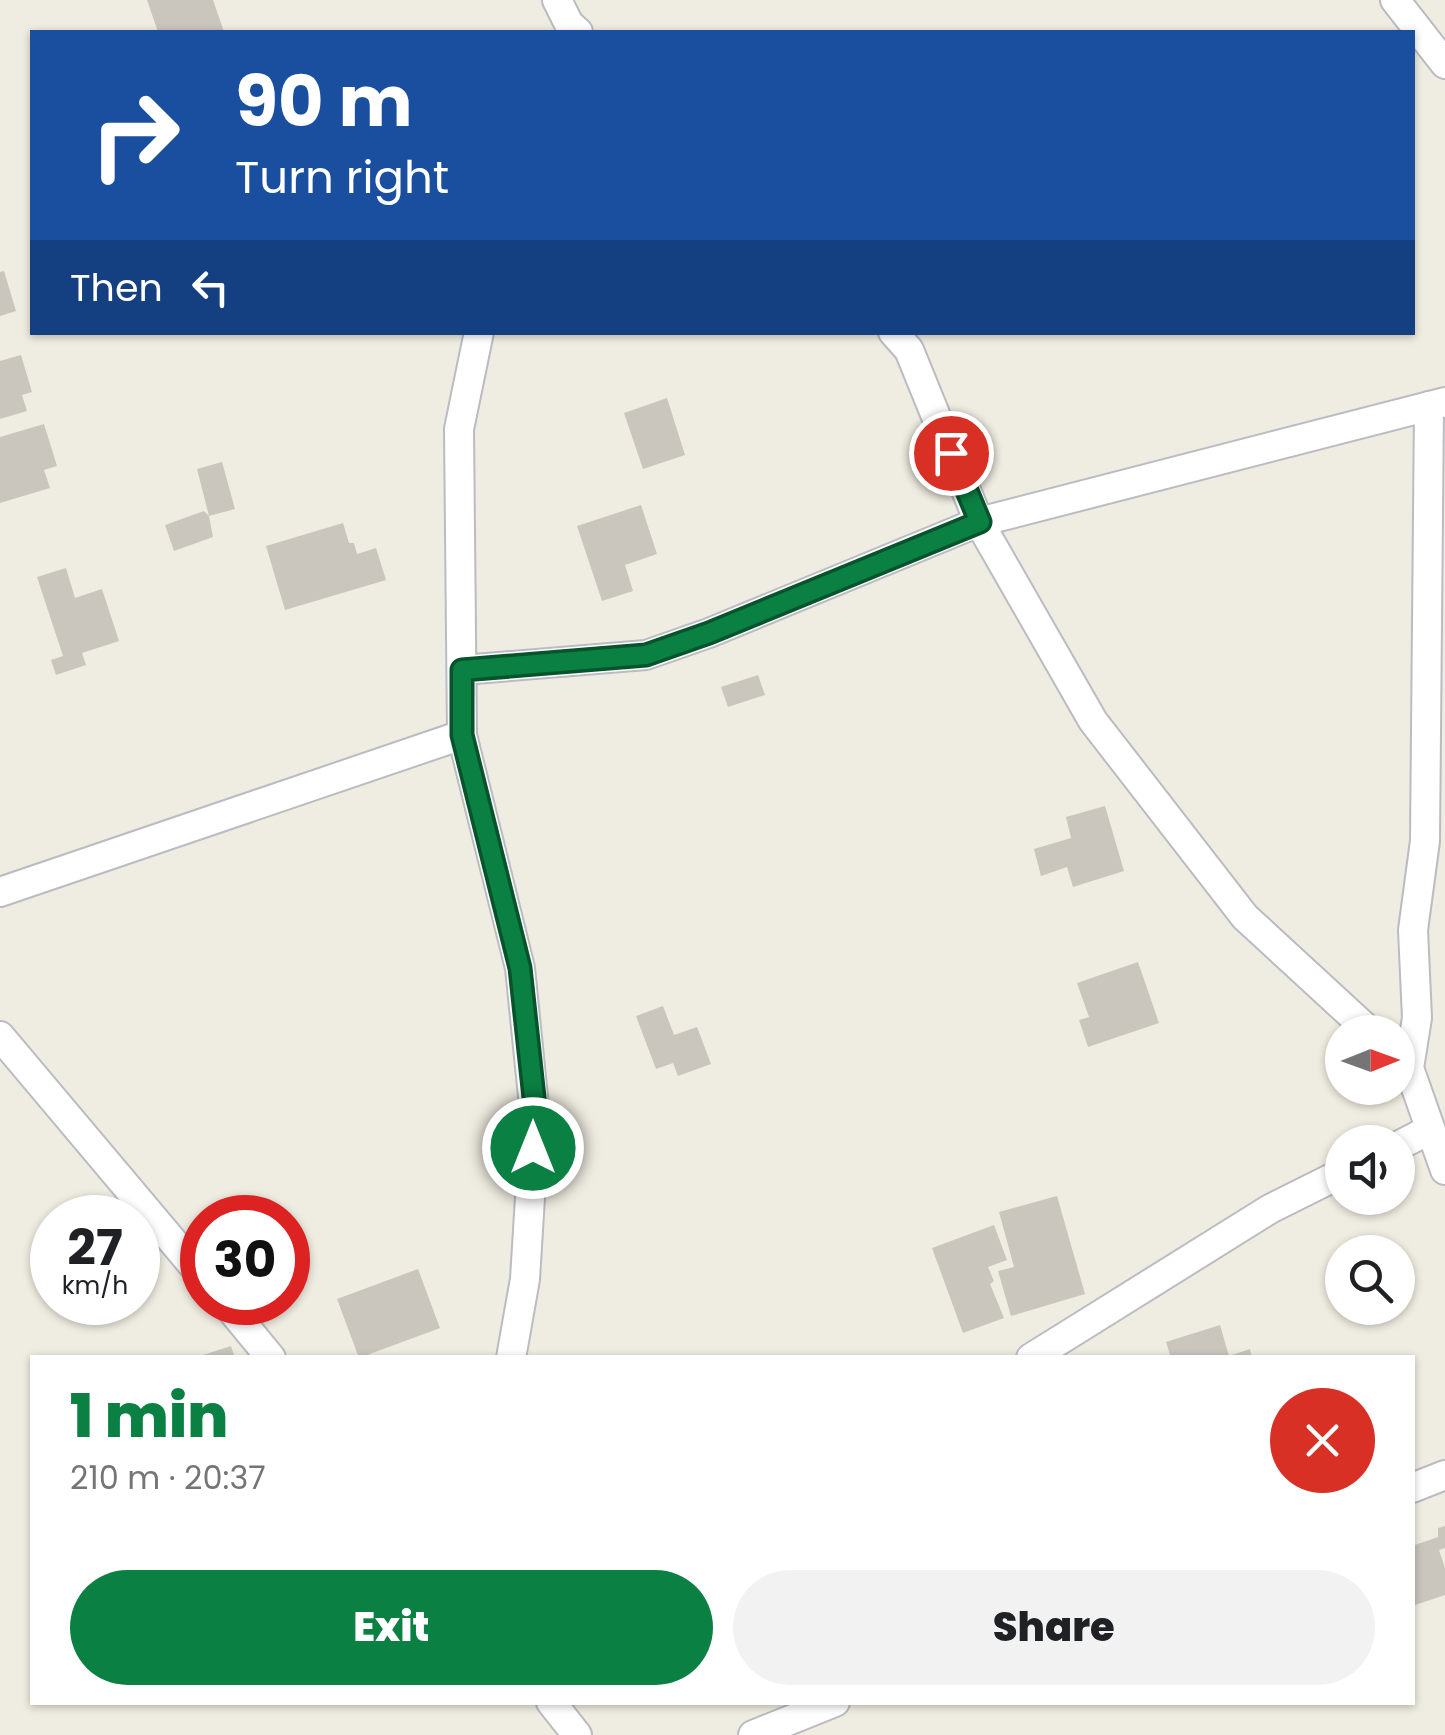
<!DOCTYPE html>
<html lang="en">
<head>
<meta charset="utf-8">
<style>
  :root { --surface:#fff; --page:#f2f2f2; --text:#202124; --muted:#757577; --accent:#0b8043 }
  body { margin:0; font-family:Poppins,sans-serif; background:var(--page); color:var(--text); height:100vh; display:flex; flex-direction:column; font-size:38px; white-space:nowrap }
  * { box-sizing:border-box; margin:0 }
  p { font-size:32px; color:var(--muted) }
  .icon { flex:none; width:55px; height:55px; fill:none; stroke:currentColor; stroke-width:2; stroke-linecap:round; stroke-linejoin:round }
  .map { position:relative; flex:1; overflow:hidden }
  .drawer { position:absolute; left:30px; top:1355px; width:1385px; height:350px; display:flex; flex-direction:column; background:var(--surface); border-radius:0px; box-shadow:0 2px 8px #0004 }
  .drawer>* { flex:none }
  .hud { position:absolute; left:30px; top:30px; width:1385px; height:305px; border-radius:0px; box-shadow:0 2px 8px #0004; background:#1a4fa0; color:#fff; overflow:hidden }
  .needle { width:65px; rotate:89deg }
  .fabs { position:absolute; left:1325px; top:1015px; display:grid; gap:20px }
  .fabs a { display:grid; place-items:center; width:90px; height:90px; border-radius:50%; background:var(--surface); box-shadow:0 2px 8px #0004; font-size:50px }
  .speed { position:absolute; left:30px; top:1195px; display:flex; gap:20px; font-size:50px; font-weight:700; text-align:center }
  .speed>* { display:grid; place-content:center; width:130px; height:130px; border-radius:50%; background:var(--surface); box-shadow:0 2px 8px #0004; line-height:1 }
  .speed small { font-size:25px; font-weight:400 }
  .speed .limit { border:15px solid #d22; background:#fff; color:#111 }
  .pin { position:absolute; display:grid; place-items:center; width:85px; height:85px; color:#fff; margin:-42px; border:5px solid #fff; border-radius:50%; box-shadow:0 2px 10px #0007 }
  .me { position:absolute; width:110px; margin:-55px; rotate:0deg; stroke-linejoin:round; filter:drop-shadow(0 0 8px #0008) }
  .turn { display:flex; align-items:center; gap:35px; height:210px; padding:0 40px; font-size:45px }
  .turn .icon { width:130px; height:130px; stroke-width:2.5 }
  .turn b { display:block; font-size:70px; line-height:85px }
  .then { display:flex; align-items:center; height:95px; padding:0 40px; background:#0003; gap:20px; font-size:38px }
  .round { display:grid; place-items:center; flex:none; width:105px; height:105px; border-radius:52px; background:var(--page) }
  .overview { display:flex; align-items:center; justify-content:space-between; height:170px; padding:0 40px }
  h1 { font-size:60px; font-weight:800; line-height:75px; color:var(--accent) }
  .cta { display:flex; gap:20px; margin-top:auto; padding:20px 40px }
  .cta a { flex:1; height:115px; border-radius:60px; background:var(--accent); color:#fff; font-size:40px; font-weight:800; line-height:115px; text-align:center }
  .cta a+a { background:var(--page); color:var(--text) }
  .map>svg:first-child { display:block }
  .building { fill:#cac6be }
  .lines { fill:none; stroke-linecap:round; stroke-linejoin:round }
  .minor-casing { stroke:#babcc2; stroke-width:32 }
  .minor { stroke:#fff; stroke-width:28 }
  .route-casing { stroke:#07532c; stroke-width:25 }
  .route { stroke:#0b8043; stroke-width:18 }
</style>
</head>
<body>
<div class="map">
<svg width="1445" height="1735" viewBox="0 0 1445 1735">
  <rect width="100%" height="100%" fill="#efece1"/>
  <!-- building -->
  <g class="building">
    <polygon points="147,0 213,0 224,32 158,32"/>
    <polygon points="4,271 16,311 0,316 0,272"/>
    <polygon points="21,355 32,392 22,395 27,411 0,419 0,361"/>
    <polygon points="667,398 685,455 643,469 624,413"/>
    <polygon points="44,424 57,466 44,470 50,488 0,503 0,437"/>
    <polygon points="222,462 235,509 209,516 197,469"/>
    <polygon points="641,505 657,554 625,565 633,591 602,601 577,526"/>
    <polygon points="204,511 209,516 213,537 174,551 165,525"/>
    <polygon points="343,523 349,543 354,543 357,554 376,548 386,580 285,610 266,546"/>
    <polygon points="66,568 75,598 102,589 119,641 82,653 86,665 56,675 51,660 63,656 37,577"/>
    <polygon points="758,675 765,695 728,707 721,687"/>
    <polygon points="1105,806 1124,871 1073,887 1067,867 1041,876 1034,849 1071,838 1066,817"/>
    <polygon points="1138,962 1159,1023 1088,1047 1079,1020 1089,1017 1077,983"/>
    <polygon points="663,1006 674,1035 697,1027 711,1064 678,1076 673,1063 656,1069 636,1016"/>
    <polygon points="1057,1196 1085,1294 1011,1316 998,1271 1014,1267 999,1212"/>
    <polygon points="994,1225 1007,1260 988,1267 994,1281 990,1284 1004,1318 963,1333 932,1248"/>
    <polygon points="418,1269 440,1328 359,1358 337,1299"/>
    <polygon points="1220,1325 1229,1356 1250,1349 1252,1358 1171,1358 1166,1342"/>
    <polygon points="231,1346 235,1358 197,1358 197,1357"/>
    <polygon points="1445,1526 1445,1548 1439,1550 1445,1568 1445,1595 1412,1606 1412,1546 1438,1537 1438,1528"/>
  </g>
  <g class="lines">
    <!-- minor casing -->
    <g class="minor-casing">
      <g id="minor">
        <polyline points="557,0 569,24 578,32"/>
        <polyline points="1395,0 1445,64"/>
        <polyline points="479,332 459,429 462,735 520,968 535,1116 525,1279 511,1358"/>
        <polyline points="893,332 909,350 979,522 1093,721 1245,917 1370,1032"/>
        <polyline points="1429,406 1425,841 1413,930 1417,1018 1409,1068 1445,1170"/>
        <polyline points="462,670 646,655 709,633 979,522 1445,402"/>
        <polyline points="0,892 462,735"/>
        <polyline points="0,1036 202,1276"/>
        <polyline points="1398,1146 1429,1130"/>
        <polyline points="225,1302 271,1358"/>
        <polyline points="1031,1358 1270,1209 1342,1173"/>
        <polyline points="1412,1488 1445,1475"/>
        <polyline points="551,1702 577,1735"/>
        <polyline points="753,1735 835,1702"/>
      </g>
    </g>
    <!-- minor -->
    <use href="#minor" class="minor"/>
  </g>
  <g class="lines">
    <!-- route casing -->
    <g class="route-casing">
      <polyline id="route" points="533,1148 536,1116 520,968 462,735 462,670 646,655 709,633 980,522 951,453"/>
    </g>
    <!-- route -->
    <use href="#route" class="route"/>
  </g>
</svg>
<div class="fabs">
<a><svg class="needle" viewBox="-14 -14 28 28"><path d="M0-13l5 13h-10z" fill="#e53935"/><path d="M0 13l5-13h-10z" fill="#757577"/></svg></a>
<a><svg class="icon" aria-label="sound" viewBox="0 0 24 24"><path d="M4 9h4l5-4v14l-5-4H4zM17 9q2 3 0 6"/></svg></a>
<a><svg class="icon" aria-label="search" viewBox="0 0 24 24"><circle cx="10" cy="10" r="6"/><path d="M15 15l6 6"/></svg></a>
</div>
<div class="speed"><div>27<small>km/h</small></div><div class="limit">30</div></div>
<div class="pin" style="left:951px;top:453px;background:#d93025"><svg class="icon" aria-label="arrive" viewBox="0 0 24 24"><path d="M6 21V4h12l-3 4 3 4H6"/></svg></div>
<svg class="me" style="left:533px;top:1148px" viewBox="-20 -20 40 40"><circle r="17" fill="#0b8043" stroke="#fff" stroke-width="3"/><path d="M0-11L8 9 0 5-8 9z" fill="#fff"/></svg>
<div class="hud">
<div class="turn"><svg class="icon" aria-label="right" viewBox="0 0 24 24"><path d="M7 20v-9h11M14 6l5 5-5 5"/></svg><div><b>90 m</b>Turn right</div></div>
<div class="then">Then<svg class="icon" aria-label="left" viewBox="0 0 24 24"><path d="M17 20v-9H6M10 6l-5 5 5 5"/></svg></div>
</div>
<section class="drawer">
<div class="overview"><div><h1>1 min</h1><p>210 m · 20:37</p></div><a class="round" style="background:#d93025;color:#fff"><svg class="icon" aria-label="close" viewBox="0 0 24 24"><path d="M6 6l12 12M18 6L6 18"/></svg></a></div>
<div class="cta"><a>Exit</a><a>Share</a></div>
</section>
</div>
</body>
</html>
